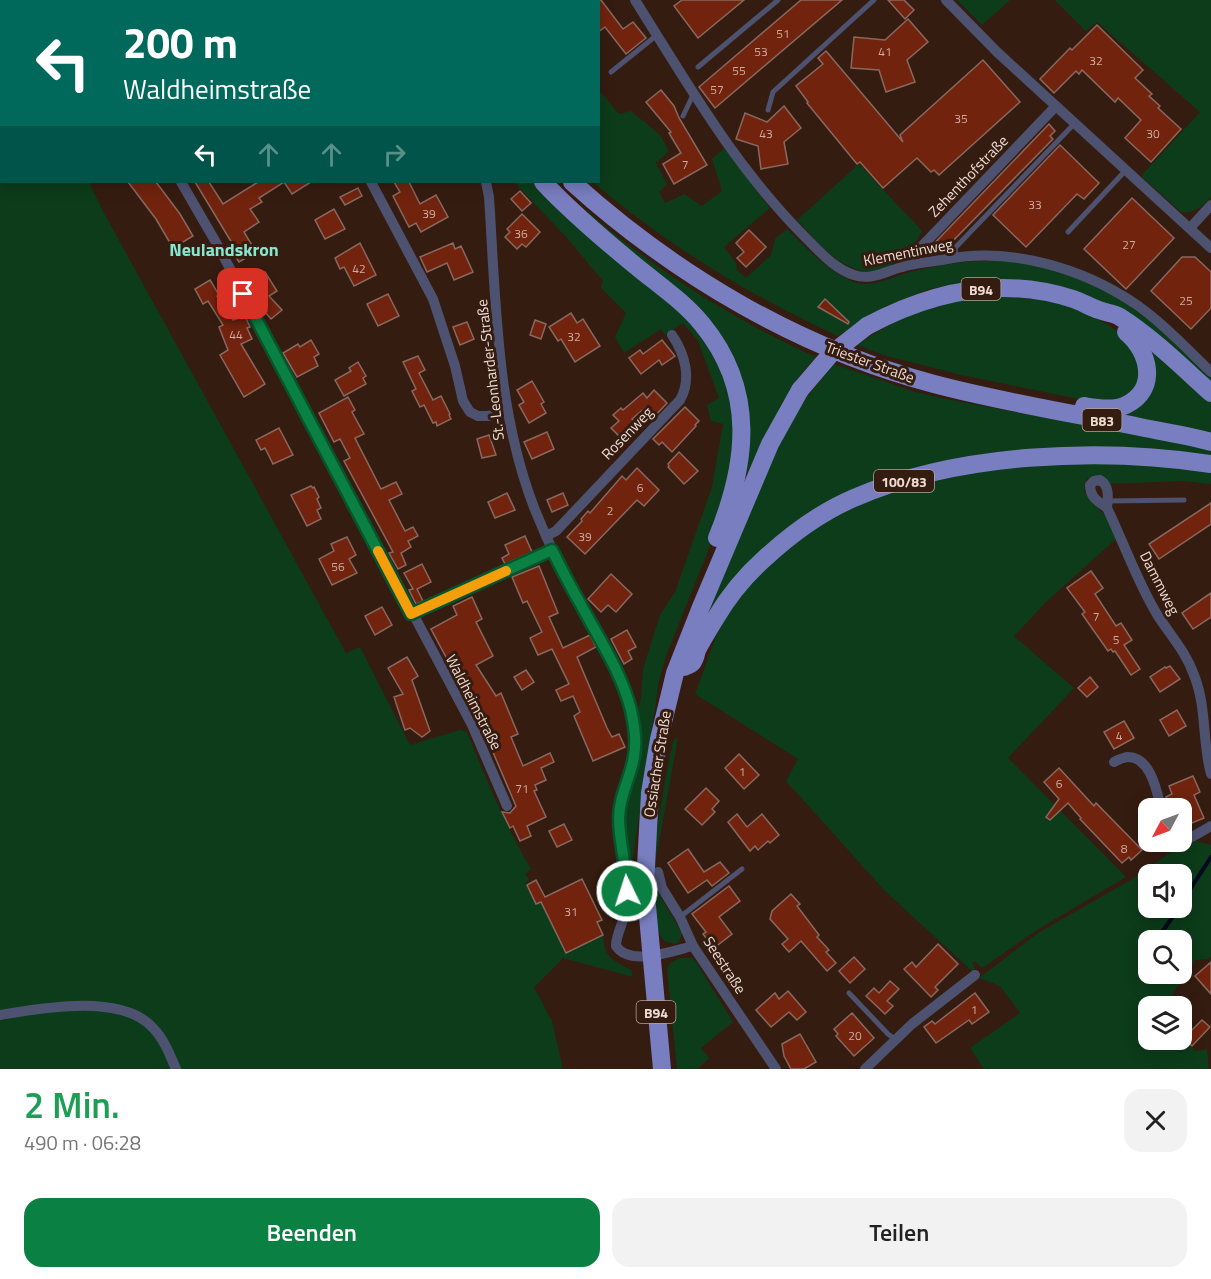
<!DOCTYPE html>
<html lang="de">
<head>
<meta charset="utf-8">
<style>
  :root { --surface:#fff; --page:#f2f2f2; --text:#222; --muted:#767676; --accent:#0b8043 }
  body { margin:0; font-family:"Titillium Web",sans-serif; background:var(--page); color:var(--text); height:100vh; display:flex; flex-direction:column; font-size:22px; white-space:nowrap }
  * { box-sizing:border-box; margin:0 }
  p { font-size:20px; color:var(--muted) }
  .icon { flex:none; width:33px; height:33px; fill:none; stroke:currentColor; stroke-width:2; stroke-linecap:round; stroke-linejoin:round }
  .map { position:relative; height:1069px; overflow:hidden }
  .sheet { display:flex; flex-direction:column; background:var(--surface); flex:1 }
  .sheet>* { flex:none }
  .banner { position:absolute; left:0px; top:0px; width:600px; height:183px; box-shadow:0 3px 15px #0003; background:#00695c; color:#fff; overflow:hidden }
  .needle { width:39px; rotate:229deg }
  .fabs { position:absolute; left:1138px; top:798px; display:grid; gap:12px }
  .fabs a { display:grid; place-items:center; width:54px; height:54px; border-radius:12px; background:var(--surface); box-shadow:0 3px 15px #0003; font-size:30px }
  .pin { position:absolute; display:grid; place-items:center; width:51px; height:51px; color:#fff; margin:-26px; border-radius:12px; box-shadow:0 3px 9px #0006 }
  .me { position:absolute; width:66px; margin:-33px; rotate:356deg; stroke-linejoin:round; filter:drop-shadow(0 0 4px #0008) }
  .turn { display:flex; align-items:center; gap:21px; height:126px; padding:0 24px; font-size:27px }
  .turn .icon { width:78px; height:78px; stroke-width:2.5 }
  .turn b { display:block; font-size:42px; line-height:51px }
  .lanes { display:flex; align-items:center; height:57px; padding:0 24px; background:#0003; justify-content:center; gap:30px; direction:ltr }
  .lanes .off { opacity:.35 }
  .round { display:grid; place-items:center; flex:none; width:63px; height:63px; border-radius:18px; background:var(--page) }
  .summary { display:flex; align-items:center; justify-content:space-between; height:102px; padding:0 24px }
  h1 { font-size:36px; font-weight:600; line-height:45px; color:#1e9e55 }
  .action { display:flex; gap:12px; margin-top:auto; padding:12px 24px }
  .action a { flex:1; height:69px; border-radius:18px; background:var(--accent); color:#fff; font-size:24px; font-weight:600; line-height:69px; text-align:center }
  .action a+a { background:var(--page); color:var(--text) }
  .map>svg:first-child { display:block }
  .green { fill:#0c3c1a; fill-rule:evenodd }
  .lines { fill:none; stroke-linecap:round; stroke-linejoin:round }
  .stream { stroke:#000a1d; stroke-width:4 }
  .building { fill:#71230d; stroke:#896860; stroke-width:1.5 }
  .lane { stroke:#4e5271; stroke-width:5 }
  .street { stroke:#4e5271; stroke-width:10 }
  .primary { stroke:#787ebf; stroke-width:18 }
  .primary-bridge { stroke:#787ebf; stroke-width:18 }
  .route-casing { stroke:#07532c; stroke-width:15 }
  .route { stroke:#0b8043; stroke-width:10 }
  .slow { stroke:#f59e0b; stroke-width:10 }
  .labels { text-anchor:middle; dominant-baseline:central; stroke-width:6; stroke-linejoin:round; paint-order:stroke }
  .number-label { font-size:12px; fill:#cdada1 }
  .shield { fill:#351c10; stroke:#b5a298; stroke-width:1.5 }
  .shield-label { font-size:14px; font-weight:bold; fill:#ecdbd2 }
  .street-label { font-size:15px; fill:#ecdbd2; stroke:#351c10 }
  .quarter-label { font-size:18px; font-weight:bold; fill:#86e8cf; stroke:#351c10 }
</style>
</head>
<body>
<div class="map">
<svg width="1211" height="1069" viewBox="0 0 1211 1069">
  <rect width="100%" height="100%" fill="#351c10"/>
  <!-- green -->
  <g class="green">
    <path d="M0 0 6 1 2 2V182H89L104 213 346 653 360 647 410 745 460 730 467 732C486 779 505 825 531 869L525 874 529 880 525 883 536 904 541 902 566 953 603 935C604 958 613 960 631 970L633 977 563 958 534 987 552 1021 563 1069H0Z"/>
    <polygon points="957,0 1010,0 982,25"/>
    <path d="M1055 0H1211V197C1202 206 1195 214 1181 212L1141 176 1200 112 1097 22 1086 31Z"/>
    <path d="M599 90 619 114 631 111 660 135 669 151 656 163 667 184 659 192 665 203 684 194 702 206 722 191 712 159 724 148 770 208 724 247 736 263 737 270 746 278 771 255 775 239 787 229C807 248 828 272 854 282 872 289 893 276 911 272 943 264 977 259 1010 261 1021 262 1031 265 1041 267 1116 284 1158 326 1211 376V385L1103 302 1077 292 1011 280H980L929 289 884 307 838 336C749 295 667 245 593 182H598Z"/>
    <path d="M859 164 922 231C912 249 907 257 888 267 850 285 820 244 797 220Z"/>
    <polygon points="514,182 535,182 608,250 701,332 730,386 737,448 714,536 666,656 659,681 632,864 624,827 625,812 643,744 638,710 641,698 643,669 660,615 675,592 712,487 723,424 711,421 707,405 719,398 698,341 683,323 665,335 661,329 624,353 615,337 626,313 601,288 603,281 568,239"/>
    <path d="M567 194C642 261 725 316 816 357L801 374 782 403 747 474 731 357 592 223Z"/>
    <path d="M1005 296C1044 299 1083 305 1115 330 1121 334 1129 340 1132 346 1137 354 1138 365 1141 373L1133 390 1125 397 1099 403 961 375 883 355 857 345C887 325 918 307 954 301 970 298 988 298 1005 296Z"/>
    <polygon points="1153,352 1211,400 1211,433 1120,415 1132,408"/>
    <polygon points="834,364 912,391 946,399 1211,449 1211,459 1099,450 851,494 709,616 706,615 765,472 797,409"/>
    <polygon points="1103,460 1211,470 1211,484 1183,481 1109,484 1093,476 1086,480 1084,491 1109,521 1117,538 1047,601 1014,636 1074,688 1008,758 1126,877 1037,930 982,968 975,961 972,963 975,969 973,972 885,891 786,781 798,759 695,694 715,639 731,604 753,577 836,512 901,488 987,470"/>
    <path d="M678 738 656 858V889L682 933 679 942 675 944 664 941C638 908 664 787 672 746L674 740Z"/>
    <path d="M1197 841 1211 845V956L1208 959 1196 960 1164 1006H1149V1040L1182 1039 1196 1051 1207 1049 1209 1069H984L970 1048 1020 1013 1000 986 979 978 1038 933 1129 881 1180 846ZM1149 874H1182V908H1149ZM1149 940H1182V974H1149Z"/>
    <polygon points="679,958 692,958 696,962 733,1022 701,1048 709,1058 697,1069 677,1069 667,969 669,964"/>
  </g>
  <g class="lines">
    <!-- stream -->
    <g class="stream">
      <polyline points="1182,902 1211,857"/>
      <polyline points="1162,932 1179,908"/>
    </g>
  </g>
  <!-- building -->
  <g class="building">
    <polygon points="598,0 601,0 623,29 633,22 646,38 626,54 605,27 598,32"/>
    <polygon points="682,0 744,0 698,38 674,6"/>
    <polygon points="801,0 842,0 715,108 699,87"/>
    <polygon points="888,0 904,0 914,10 905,19"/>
    <polygon points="908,19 928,42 907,60 915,82 886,92 879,70 851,68 854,37 885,40"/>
    <polygon points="1097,25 1143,70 1135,78 1152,94 1149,96 1160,106 1158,108 1181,129 1151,162 1125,138 1141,120 1118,98 1115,102 1082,70 1079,74 1076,71 1054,93 1040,79 1070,48 1072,50"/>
    <polygon points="826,51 903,142 900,135 983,60 1020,102 939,175 934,170 931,172 917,158 883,188 860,162 857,164 807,103 808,102 796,86 823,64 818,58"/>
    <polygon points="661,90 674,106 679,118 707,165 674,184 663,164 681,153 669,133 671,132 646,102"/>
    <polygon points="784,106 801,128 784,142 788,164 761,169 758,146 736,139 745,113 767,122"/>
    <polygon points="1049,124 1055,131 1050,136 1053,139 942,252 928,254 926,252"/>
    <polygon points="1060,145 1099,183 1084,199 1077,194 1026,247 993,215"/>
    <polygon points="128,182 156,182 180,214 193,236 173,248 156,219"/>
    <polygon points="195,182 209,182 223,204 258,182 311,182 292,194 284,182 259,198 262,202 250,209 259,222 244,232 256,252 239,262 228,245 232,243"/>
    <polygon points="394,182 409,182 420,204 436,195 448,217 421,232 416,223 409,227 393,196 400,192"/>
    <polygon points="358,188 362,196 345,205 340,197"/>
    <polygon points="520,191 531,203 522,211 511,199"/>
    <polygon points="1132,198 1174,238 1126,289 1084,249"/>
    <polygon points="334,209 345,229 325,239 315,220"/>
    <polygon points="522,214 540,232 526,247 522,244 517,249 505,237 510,232 507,229"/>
    <polygon points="749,230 766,247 746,267 737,258 744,252 736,243"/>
    <polygon points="360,243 376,275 354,286 344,267 340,269 335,258"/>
    <polygon points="453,243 455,249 461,246 473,272 454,280 447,263 427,272 420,257"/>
    <polygon points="1182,257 1195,257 1211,272 1211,308 1191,329 1151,291"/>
    <polygon points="265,272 277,291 269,296 282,310 271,319 265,312 267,311 248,283"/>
    <polygon points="210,280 219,295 217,296 233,320 245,316 250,327 247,328 252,339 241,344 265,384 244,397 220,355 228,350 219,327 223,325 208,301 203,304 195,289"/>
    <polygon points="388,294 399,316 378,326 367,304"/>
    <polygon points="825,299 849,322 848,324 818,307"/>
    <polygon points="571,313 577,323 583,319 600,346 575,362 561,339 558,341 549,327"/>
    <polygon points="535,320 546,324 541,339 530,335"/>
    <polygon points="467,322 474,339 460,345 453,327"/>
    <polygon points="311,340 319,354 314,357 318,366 297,377 283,353 298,344 300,347"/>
    <polygon points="662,340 675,356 662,365 659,360 641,374 629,358 640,350 643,354"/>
    <polygon points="418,356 425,370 419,373 433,400 441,396 450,414 449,415 451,419 437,426 436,422 433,423 424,405 420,407 412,391 416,389 403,362"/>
    <polygon points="358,362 366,376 363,378 366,384 344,396 335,380 351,371 349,368"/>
    <polygon points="532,381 544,402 541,404 546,413 529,423 519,405 524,402 517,390"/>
    <polygon points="654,390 667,403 655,416 646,407 632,419 640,428 625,442 611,428 619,421 613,415 621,408 623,410 643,393 647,398"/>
    <polygon points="348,397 355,410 352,412 364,434 355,438 381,489 396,482 402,494 389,500 405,531 413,527 418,536 408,541 411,547 401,553 406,565 398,569 389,553 393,552 344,461 350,458 340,439 334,442 319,413"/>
    <polygon points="685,407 699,421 695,425 696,426 672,452 662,442 659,445 653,439"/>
    <polygon points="279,428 293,455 273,464 265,448 261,450 256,440"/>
    <polygon points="547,432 554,449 532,459 524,442"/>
    <polygon points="489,435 496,455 482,458 477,439"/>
    <polygon points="679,452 698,471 684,484 668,467 669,466 668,464"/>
    <polygon points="637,468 659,490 644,506 637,500 585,554 567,537 582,521 581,519 588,511 590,513 622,476 626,480"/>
    <polygon points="311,486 313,488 314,487 319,497 317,499 321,508 317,510 321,519 307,526 291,495"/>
    <polygon points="507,493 515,510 495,518 488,502"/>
    <polygon points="563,493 568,505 552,512 547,500"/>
    <polygon points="1211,503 1211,524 1159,559 1149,544"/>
    <polygon points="525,536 532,552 505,564 502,558 509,554 505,545"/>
    <polygon points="347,537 356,555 349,559 357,573 332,585 319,559 334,551 331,544"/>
    <polygon points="422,564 431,582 417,589 423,601 416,604 409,590 413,589 404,573"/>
    <polygon points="539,566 558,613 549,617 563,648 590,635 596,647 577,657 607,728 612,737 619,734 625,747 593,761 574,716 580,712 573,696 561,701 556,690 569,684 552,649 538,655 530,638 542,632 527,601 523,603 512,577"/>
    <polygon points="1091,571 1103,588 1095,594 1116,626 1121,623 1132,640 1124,645 1140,669 1131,675 1115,651 1113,652 1111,649 1108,651 1082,614 1085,612 1067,588"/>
    <polygon points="611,574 632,594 616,612 608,605 601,612 588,599"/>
    <polygon points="1211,593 1211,617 1193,629 1182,613"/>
    <polygon points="472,597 482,619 476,622 493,656 476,665 496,696 501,693 518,734 511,737 523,766 550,753 554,762 541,768 546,780 535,785 537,790 534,791 546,817 527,826 531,836 520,841 513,826 510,828 502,812 510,813 516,806 477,715 431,629 457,615 453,606"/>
    <polygon points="382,607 392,625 375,635 365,616"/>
    <polygon points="627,630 636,647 628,651 632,659 624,664 611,639"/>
    <polygon points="407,657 418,676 412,680 430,731 422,737 410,728 405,730 394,697 403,694 388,668"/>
    <polygon points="1170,666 1180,679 1160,692 1150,677 1165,667 1166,668"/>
    <polygon points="526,670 534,682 522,690 514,677"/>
    <polygon points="1090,677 1098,687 1087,697 1078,688"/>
    <polygon points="1177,710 1186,726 1169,736 1160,720"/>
    <polygon points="1124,721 1134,738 1114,749 1104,732"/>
    <polygon points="739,754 759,775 744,789 725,768"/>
    <polygon points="1059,768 1094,806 1096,803 1142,850 1131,860 1129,857 1122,863 1080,819 1081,818 1068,803 1050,820 1046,817 1059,799 1044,782"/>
    <polygon points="1193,776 1200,792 1194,795 1204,818 1182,827 1182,808 1168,808 1166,797 1172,794 1169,786"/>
    <polygon points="706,788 719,801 712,809 715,812 702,825 685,809"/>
    <polygon points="737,814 747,827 762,814 779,835 770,843 768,841 758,850 755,846 750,851 728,822"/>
    <polygon points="564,824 572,840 557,847 549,831"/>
    <polygon points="688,849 704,872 720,862 729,873 712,886 707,880 688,893 668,863"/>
    <polygon points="582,879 602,920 597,922 603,935 566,953 541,902 536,904 527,885 536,880 545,897"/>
    <polygon points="729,886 740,901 719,917 732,934 714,948 703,934 706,932 692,914"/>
    <polygon points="791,894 800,904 797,906 819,935 817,937 829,950 826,952 836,963 827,971 801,941 789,952 782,944 788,939 770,919 772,911"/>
    <polygon points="938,944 958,964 935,987 938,990 931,997 904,969 912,962 916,967"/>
    <polygon points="854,957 865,969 850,983 839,971"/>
    <polygon points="1211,962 1211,994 1195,976"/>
    <polygon points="890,981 899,989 887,1001 893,1006 885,1014 866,996 874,988 879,993"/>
    <polygon points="788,991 806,1012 797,1020 789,1012 771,1027 756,1010 775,993 779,999"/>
    <polygon points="975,993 989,1012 972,1024 969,1020 936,1043 924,1027 932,1021 935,1024"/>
    <polygon points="852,1013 874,1038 854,1056 836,1036 838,1034 834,1029"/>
    <polygon points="1202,1020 1210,1027 1192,1046 1184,1038"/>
    <polygon points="800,1034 816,1062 804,1069 791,1069 784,1056 782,1044"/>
  </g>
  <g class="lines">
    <!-- lane -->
    <g class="lane">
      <polyline points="339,2 341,0"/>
      <polyline points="698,67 778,0"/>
      <polyline points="611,72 657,35"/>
      <polyline points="768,110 773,92 874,0"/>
      <polyline points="683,116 693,95"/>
      <polyline points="1068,232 1126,170"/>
      <polyline points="956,257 955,248 1075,123"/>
      <polyline points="1107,501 1184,500"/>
      <polyline points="680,917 742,869"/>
      <polyline points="849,993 888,1034 895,1039"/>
    </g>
    <!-- street -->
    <g class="street">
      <polyline points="75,0 75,2"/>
      <polyline points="222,0 222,2"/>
      <polyline points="384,0 385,2"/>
      <path d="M635 0C687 83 737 170 807 239 821 253 835 269 854 275 871 281 886 271 902 267 916 263 932 262 947 259 1011 247 1083 268 1137 305 1164 324 1187 349 1211 372"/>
      <polyline points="946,0 997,52 1211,248"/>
      <polyline points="181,182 218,246 472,725 507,806"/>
      <polyline points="371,182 433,299 455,366 463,401 470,412 478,416 488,416 507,412"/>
      <path d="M486 182 489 197C496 302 496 411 535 510 548 542 563 574 580 604 600 639 625 674 632 715 634 728 636 742 634 755 631 776 620 795 619 817 618 848 630 876 626 907 625 921 616 933 616 946 630 967 672 951 693 946"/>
      <polyline points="1190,228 1211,205"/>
      <polyline points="902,267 1056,106"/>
      <path d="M1107 508C1108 498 1110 486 1100 480L1094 481 1090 485C1090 498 1098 501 1107 508 1124 543 1138 584 1158 616 1171 636 1186 652 1194 675 1207 707 1202 742 1211 774"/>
      <path d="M546 536 556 531 680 400C692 379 685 354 672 335"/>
      <polyline points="411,614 553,551"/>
      <path d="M1114 762C1118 760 1124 757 1128 757 1151 757 1157 792 1161 808"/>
      <polyline points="1182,837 1192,837 1211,826"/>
      <polyline points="658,872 662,888 680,917 693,946 776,1069"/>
      <path d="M0 1015C42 1008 122 993 153 1028 164 1039 170 1055 176 1069"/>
      <polyline points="865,1069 912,1024 975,975"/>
    </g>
    <!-- primary -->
    <g class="primary">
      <polyline points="421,0 423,2"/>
      <path d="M543 182C572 213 604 240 637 267 659 285 684 302 702 324 757 391 747 464 717 538"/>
      <path d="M572 182C675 275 800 349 934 384 1002 402 1071 413 1140 427 1163 432 1188 435 1211 442"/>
      <path d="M867 326C932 291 1002 276 1073 299 1082 302 1090 307 1099 310 1106 313 1114 313 1120 317 1153 338 1182 367 1211 393"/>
      <path d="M1084 406C1097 408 1114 411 1126 405 1159 389 1149 351 1126 332"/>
      <path d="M684 667C687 666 690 665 692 663 695 660 696 654 697 650 702 640 709 629 715 619 728 597 745 576 764 559 790 535 821 512 854 498 957 453 1100 447 1211 464"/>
      <polyline points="662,1069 645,884 650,793 659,739 675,673 701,607 770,444 800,390"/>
    </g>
    <!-- primary-bridge -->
    <polyline class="primary-bridge" points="800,390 830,355 867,326"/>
  </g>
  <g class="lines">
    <!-- route casing -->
    <g class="route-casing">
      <path id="route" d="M243 294 411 614 552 550C561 568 570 586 580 603 599 639 621 671 631 710 634 725 637 741 634 756 631 777 619 796 619 818 619 843 627 866 627 891"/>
    </g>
    <!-- route -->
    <use href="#route" class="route"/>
    <!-- slow -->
    <polyline class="slow" points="378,551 411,614 506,571"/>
  </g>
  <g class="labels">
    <!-- number labels -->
    <g class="number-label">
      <text x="783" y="33">51</text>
      <text x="761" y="51">53</text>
      <text x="885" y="51">41</text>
      <text x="1096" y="60">32</text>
      <text x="739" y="70">55</text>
      <text x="717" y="89">57</text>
      <text x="961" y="118">35</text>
      <text x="766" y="133">43</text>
      <text x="1153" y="133">30</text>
      <text x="685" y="164">7</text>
      <text x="1035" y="204">33</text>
      <text x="429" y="213">39</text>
      <text x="521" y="233">36</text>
      <text x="1129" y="244">27</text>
      <text x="359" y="268">42</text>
      <text x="1186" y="300">25</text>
      <text x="236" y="334">44</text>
      <text x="574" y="336">32</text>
      <text x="640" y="487">6</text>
      <text x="610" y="510">2</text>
      <text x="585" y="536">39</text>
      <text x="338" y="566">56</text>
      <text x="1096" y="616">7</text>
      <text x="1116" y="639">5</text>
      <text x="1119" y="735">4</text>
      <text x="742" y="771">1</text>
      <text x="1059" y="783">6</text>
      <text x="522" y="788">71</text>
      <text x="1124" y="848">8</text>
      <text x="571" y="911">31</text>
      <text x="974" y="1009">1</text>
      <text x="855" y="1035">20</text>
    </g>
    <!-- shield labels -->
    <g class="shield">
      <rect x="961.5" y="278" width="39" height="22" rx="4.5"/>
      <rect x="1082.5" y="409" width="39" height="22" rx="4.5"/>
      <rect x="874" y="470" width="60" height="22" rx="4.5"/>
      <rect x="636.5" y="1001" width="39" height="22" rx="4.5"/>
    </g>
    <g class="shield-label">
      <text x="981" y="289">B94</text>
      <text x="1102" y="420">B83</text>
      <text x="904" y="481">100/83</text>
      <text x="656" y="1012">B94</text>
    </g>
    <!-- street labels -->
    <g class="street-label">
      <text transform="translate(968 176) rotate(-46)">Zehenthofstraße</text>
      <text transform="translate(908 252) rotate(-11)">Klementinweg</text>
      <text transform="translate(870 362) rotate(20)">Triester Straße</text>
      <text transform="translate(490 370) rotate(-97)">St.-Leonharder-Straße</text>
      <text transform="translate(627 433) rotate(-46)">Rosenweg</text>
      <text transform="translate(1160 583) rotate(63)">Dammweg</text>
      <text transform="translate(474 702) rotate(63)">Waldheimstraße</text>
      <text transform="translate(657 764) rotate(-81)">Ossiacher Straße</text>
      <text transform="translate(725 965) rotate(57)">Seestraße</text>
    </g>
    <!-- quarter labels -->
    <g class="quarter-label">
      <text x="224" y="249">Neulandskron</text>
    </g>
  </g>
</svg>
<div class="fabs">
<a><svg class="needle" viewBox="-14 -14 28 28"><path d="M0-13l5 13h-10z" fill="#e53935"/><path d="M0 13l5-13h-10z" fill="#767676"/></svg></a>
<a><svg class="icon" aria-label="sound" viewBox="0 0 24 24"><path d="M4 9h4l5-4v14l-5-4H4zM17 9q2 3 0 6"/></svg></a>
<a><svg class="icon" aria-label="search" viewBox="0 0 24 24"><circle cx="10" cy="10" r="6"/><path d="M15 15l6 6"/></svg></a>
<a><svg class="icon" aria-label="layers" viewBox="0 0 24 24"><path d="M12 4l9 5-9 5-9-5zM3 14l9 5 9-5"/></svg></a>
</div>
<div class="pin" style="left:243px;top:294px;background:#d93025"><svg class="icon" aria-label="arrive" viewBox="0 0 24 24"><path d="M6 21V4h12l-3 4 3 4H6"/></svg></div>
<svg class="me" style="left:627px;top:891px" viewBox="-20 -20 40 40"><circle r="17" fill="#0b8043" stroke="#fff" stroke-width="3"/><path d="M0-11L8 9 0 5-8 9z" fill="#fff"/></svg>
<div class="banner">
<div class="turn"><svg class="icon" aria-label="left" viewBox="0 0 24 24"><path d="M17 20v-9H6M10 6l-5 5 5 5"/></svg><div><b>200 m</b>Waldheimstraße</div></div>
<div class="lanes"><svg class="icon" aria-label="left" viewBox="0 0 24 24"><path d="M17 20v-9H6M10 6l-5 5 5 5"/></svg><svg class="icon off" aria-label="ahead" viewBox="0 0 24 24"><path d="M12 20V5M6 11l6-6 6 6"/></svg><svg class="icon off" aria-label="ahead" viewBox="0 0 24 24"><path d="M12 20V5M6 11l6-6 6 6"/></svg><svg class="icon off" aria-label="right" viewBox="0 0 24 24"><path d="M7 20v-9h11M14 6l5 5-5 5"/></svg></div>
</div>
</div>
<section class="sheet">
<div class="summary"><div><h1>2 Min.</h1><p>490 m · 06:28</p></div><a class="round"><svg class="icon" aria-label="close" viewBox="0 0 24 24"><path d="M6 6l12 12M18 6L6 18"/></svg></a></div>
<div class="action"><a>Beenden</a><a>Teilen</a></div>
</section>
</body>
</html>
